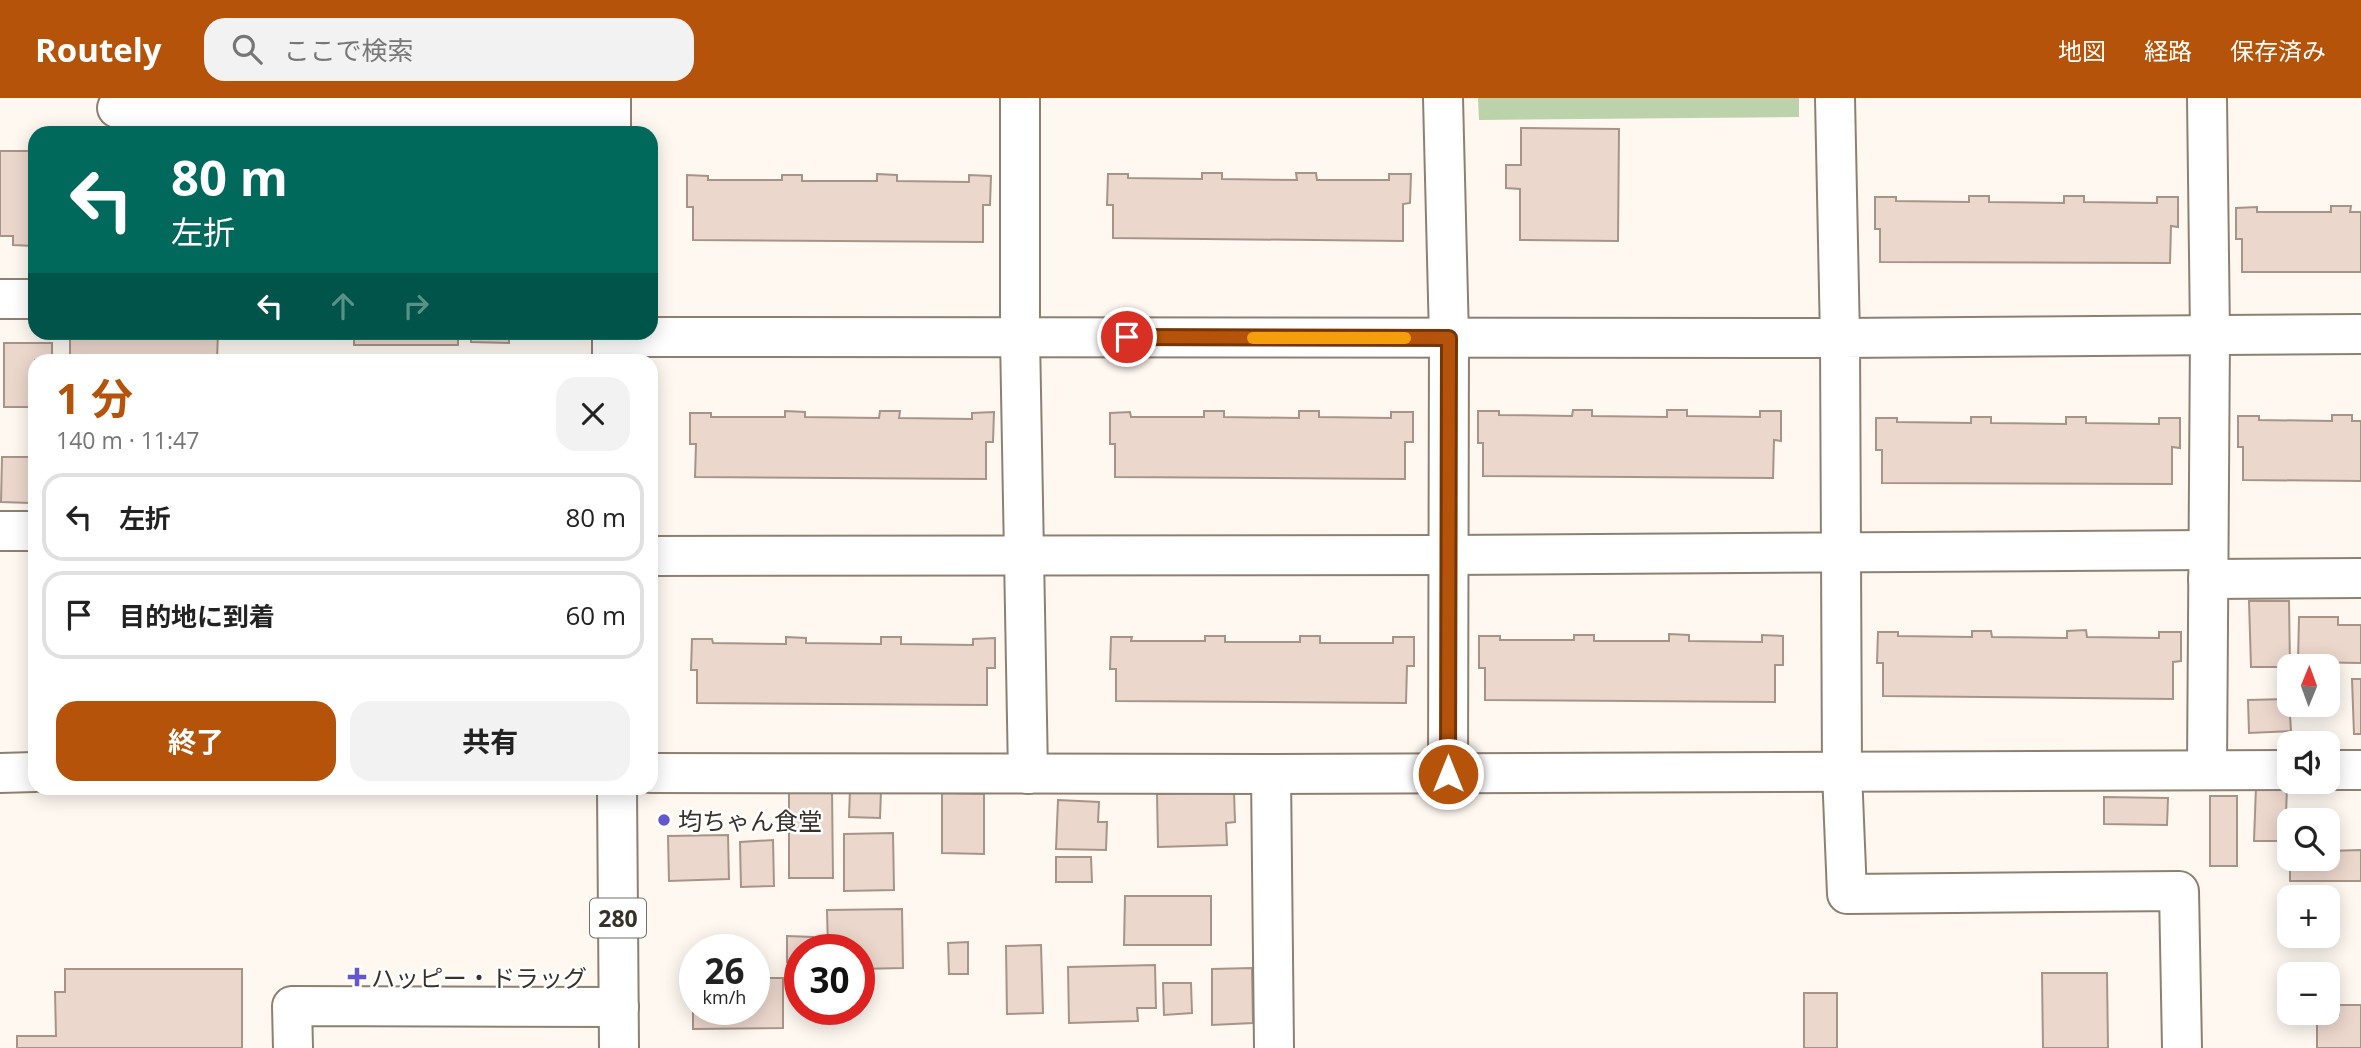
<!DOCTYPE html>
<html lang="ja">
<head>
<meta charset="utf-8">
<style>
  :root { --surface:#fff; --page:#f2f2f2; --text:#222; --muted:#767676; --line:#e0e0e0; --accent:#b45309 }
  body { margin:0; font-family:"Open Sans","Noto Sans JP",sans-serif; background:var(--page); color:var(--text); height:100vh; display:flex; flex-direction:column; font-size:26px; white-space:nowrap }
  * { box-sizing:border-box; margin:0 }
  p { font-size:23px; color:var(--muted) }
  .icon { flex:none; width:38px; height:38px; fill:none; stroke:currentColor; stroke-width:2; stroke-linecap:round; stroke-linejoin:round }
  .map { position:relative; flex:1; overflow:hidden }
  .panel { position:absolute; left:28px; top:256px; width:630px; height:441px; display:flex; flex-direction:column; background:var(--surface); border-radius:21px; box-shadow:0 4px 18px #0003 }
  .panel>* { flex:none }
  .guide { position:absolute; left:28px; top:28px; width:630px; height:214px; border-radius:21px; box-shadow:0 4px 18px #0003; background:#00695c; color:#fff; overflow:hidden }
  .needle { width:46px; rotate:1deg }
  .fabs { position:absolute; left:2277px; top:556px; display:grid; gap:14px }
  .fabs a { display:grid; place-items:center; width:63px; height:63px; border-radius:14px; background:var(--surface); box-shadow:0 4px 18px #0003; font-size:35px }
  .speed { position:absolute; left:679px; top:836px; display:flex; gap:14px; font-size:35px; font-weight:700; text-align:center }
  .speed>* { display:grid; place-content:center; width:91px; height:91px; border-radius:50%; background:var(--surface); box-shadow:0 4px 18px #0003; line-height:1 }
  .speed small { font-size:18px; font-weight:400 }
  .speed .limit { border:10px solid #d22; background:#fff; color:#111 }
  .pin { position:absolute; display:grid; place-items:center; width:60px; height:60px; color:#fff; margin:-30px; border:4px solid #fff; border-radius:50%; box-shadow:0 2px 7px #0007 }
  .me { position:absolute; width:77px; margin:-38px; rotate:0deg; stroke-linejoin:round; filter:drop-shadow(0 0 5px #0008) }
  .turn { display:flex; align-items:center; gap:24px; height:147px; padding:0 28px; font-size:32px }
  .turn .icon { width:91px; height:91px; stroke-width:2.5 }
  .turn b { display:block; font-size:49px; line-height:60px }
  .lanes { display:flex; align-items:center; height:66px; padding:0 28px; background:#0003; justify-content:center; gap:35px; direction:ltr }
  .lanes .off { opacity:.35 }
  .round { display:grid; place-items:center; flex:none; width:74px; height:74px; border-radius:21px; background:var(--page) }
  .overview { display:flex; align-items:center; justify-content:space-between; height:119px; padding:0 28px }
  h1 { font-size:42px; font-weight:700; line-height:52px; color:var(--accent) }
  .action { display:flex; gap:14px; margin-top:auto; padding:14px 28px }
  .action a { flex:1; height:80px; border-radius:21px; background:var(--accent); color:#fff; font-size:28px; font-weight:700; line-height:80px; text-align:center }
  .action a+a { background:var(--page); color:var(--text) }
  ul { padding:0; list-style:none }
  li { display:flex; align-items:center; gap:21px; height:88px; margin:0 14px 10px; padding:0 14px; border:4px solid var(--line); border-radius:21px }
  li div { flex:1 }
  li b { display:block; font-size:26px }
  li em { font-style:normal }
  header { display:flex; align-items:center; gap:42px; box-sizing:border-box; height:98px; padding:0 35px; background:var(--accent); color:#fff }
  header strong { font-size:33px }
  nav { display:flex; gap:38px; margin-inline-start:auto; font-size:24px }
  .search { width:490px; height:63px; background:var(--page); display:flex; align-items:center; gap:18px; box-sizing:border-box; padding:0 24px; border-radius:21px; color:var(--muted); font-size:26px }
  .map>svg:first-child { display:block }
  .green { fill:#bcd2aa }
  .building { fill:#ecd7cc; stroke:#a79489; stroke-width:2 }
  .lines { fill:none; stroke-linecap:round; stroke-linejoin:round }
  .minor-casing { stroke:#8e8071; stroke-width:42 }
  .highway-casing { stroke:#8e8071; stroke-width:42 }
  .minor { stroke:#fff; stroke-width:38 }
  .highway { stroke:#fff; stroke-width:38 }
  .route-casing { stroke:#753606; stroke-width:18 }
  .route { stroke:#b45309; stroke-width:12 }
  .slow { stroke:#f59e0b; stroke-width:12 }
  .poi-dot { fill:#6456cf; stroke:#fff; stroke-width:2.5 }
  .labels { text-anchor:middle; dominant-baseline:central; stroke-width:5; stroke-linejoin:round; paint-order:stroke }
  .shield { fill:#fff; stroke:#736f6b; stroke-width:2 }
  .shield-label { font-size:23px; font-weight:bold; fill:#37312b }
  .poi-label { font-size:24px; fill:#37312b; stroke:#fff; text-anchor:start }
</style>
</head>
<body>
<header>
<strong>Routely</strong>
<div class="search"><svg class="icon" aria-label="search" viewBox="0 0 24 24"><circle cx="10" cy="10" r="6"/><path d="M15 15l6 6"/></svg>ここで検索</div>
<nav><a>地図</a><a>経路</a><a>保存済み</a></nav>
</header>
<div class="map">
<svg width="2361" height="950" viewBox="0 0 2361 950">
  <rect width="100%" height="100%" fill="#fef8f1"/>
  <!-- green -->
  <polygon class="green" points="1478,0 1799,0 1799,19 1479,22"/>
  <!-- building -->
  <g class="building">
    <polygon points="1521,30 1619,31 1618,143 1520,142 1520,91 1506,90 1506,67 1521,67"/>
    <polygon points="0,53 35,53 34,148 13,147 13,138 0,138"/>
    <polygon points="1202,75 1222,75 1222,81 1297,82 1296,75 1316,75 1317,82 1389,82 1389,76 1411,76 1410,105 1403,106 1403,143 1113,140 1113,107 1107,107 1108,76 1128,76 1128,80 1202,81"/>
    <polygon points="877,76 897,77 897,83 969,84 969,77 991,78 990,107 983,107 983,144 693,142 693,109 687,109 687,77 708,78 708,82 782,82 782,77 802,77 802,83 877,83"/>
    <polygon points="1969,98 1989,98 1989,104 2064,105 2064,98 2084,98 2084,104 2157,105 2157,99 2178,99 2178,129 2171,128 2170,165 1880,164 1880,131 1875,131 1875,99 1896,99 1896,103 1969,104"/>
    <polygon points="2331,108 2351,108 2350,114 2361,114 2361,174 2242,174 2242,141 2236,141 2236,110 2257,109 2257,114 2331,114"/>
    <polygon points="70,234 218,234 217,262 70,262"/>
    <rect x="354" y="234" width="104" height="13"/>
    <polygon points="471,234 509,234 509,245 471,244"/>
    <polygon points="4,245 52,245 52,262 35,262 35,309 4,309"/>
    <polygon points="280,257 280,262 239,262 239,258"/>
    <rect x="510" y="257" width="51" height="5"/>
    <polygon points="295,258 351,259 351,262 295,262"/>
    <polygon points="1573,312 1592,312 1592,318 1667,319 1667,312 1687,312 1687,318 1760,319 1760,313 1781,313 1781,343 1774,342 1773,380 1483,378 1483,345 1478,345 1478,313 1499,313 1499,317 1572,318"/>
    <polygon points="785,313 805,314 805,319 879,320 880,313 900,313 899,320 972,321 972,315 994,314 993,344 986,344 986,381 695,379 696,346 690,346 690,315 711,315 711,319 785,319"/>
    <polygon points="1204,313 1224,313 1224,319 1299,320 1299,313 1319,313 1319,319 1391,320 1391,314 1413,314 1413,344 1405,344 1405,381 1115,379 1115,346 1110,346 1110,315 1130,314 1131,319 1204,319"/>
    <polygon points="2332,317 2352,317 2352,323 2361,323 2361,383 2243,382 2243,349 2238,349 2238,318 2259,318 2259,322 2332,323"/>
    <polygon points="1971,319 1991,319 1991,325 2066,326 2066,319 2086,319 2086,325 2159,326 2159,320 2180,320 2180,350 2172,349 2172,386 1882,385 1882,352 1876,352 1876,320 1897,320 1897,324 1971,325"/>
    <polygon points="2,359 32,359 31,405 1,404"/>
    <polygon points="2249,503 2289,503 2290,569 2251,569"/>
    <polygon points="2299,519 2338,519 2338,527 2361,527 2361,565 2298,564"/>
    <polygon points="2086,532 2087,539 2159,540 2159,534 2181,534 2181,563 2173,564 2173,601 1883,598 1883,565 1877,565 1878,534 1898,534 1898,538 1972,539 1972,533 1991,533 1992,539 2067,540 2067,533"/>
    <polygon points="1669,536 1689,537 1689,543 1762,544 1762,537 1783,538 1783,567 1775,567 1775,604 1485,602 1485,570 1479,570 1479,538 1500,538 1500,542 1574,542 1574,537 1594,537 1594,543 1669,543"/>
    <polygon points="1205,538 1225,538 1225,544 1300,544 1300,538 1320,538 1320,545 1393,545 1393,539 1414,539 1414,568 1407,568 1406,605 1116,603 1116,571 1110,571 1111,539 1132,539 1131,543 1205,543"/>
    <polygon points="786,539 806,540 806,545 881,546 881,539 901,539 901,546 973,547 973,541 995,540 995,570 987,570 987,607 697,605 697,572 691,572 692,541 712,541 713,545 786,546"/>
    <polygon points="2352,581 2361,581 2361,636 2354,636"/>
    <polygon points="2289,601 2291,633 2249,635 2248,602"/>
    <polygon points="2256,688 2287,689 2285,743 2254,743"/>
    <polygon points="789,692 832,692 833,780 789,780"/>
    <polygon points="850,692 881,693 880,720 849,719"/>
    <polygon points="1234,694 1235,724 1226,725 1227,747 1158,749 1157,696"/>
    <polygon points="942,695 984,696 984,756 942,755"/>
    <rect x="2210" y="698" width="27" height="70"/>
    <polygon points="2104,699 2168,700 2167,727 2104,726"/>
    <polygon points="1058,702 1099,704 1098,724 1107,724 1106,752 1056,751"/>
    <polygon points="893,735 894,792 844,793 844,736"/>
    <polygon points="728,737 729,781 669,783 668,738"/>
    <polygon points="773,742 774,788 741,789 740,744"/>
    <polygon points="2361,752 2361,783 2290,783 2290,761 2328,761 2328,753"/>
    <polygon points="1056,759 1091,759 1092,784 1056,784"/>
    <polygon points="1125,798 1211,798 1211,847 1124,847"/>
    <polygon points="902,811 903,870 859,871 859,852 828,852 827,812"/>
    <polygon points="787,838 813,839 812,852 800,852 800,865 787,864"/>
    <polygon points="968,844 968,876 949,876 948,845"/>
    <polygon points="1041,847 1043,915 1007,916 1006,848"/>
    <polygon points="1155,867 1156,910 1137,910 1138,923 1069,925 1068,869"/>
    <polygon points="1252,870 1253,925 1212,927 1212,871"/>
    <polygon points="65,871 242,871 242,950 17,950 17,938 56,938 55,894 65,894"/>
    <polygon points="2042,875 2107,875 2108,950 2043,950"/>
    <polygon points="754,880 783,880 783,930 693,931 693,881 695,881 695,912 754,912"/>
    <polygon points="1163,885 1191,885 1192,915 1164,917"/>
    <rect x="1804" y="895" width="33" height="55"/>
    <polygon points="2339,907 2361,907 2361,950 2317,950 2317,917 2339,917"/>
  </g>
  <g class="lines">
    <!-- minor casing -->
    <g class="minor-casing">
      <g id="minor">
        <polyline points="1020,0 1020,239 1028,676"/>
        <polyline points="1443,0 1449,240 1448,676"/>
        <polyline points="117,10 611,16"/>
        <polyline points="0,201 35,201"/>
        <polyline points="612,239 1840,240 1835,0"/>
        <polyline points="0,433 35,433"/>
        <polyline points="651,458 1448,457 2208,452"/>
        <polyline points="2208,481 2361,480"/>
        <polyline points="2207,671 2210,236 2207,0"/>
        <polyline points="2328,672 2361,672"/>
        <polyline points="0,675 35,674"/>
        <polyline points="651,675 1271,676 2289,672"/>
        <polyline points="1271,676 1274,950"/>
        <polyline points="293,950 292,908 619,909"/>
        <polyline points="2182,950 2179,793 1847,796 1842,674 1840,240 2361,236"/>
      </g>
    </g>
    <!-- highway casing -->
    <g class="highway-casing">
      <g id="highway">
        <polyline points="611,0 611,35"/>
        <polyline points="612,234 612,262"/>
        <polyline points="617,690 619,950"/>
      </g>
    </g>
    <!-- minor -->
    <use href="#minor" class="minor"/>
    <!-- highway -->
    <use href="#highway" class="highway"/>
  </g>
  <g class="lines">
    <!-- route casing -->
    <g class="route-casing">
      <polyline id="route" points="1127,239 1449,240 1448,676"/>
    </g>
    <!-- route -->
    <use href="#route" class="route"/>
    <!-- slow -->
    <polyline class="slow" points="1253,240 1405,240"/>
  </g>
  <!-- markers -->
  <g class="poi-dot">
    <circle cx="664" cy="722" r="7"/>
    <path d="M353.5 868.5h7v7h7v7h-7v7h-7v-7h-7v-7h7z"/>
  </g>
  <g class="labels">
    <!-- shield labels -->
    <rect class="shield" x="590" y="800.5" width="56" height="39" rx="5"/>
    <g class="shield-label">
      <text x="618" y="820">280</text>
    </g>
    <!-- poi labels -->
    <g class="poi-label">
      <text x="678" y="722">均ちゃん食堂</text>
      <text x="371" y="879">ハッピー・ドラッグ</text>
    </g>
  </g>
</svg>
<div class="fabs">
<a><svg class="needle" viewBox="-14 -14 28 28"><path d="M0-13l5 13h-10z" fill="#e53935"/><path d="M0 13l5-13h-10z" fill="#767676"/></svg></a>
<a><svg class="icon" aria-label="sound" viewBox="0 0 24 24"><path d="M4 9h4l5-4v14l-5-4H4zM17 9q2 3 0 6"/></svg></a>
<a><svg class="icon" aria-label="search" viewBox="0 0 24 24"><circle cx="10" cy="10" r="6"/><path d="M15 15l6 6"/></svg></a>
<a>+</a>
<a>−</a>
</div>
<div class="speed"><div>26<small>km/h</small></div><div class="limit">30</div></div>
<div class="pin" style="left:1127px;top:239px;background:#d93025"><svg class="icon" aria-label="arrive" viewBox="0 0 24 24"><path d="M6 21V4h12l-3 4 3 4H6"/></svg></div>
<svg class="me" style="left:1448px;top:676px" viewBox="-20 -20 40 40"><circle r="17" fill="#b45309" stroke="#fff" stroke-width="3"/><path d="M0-11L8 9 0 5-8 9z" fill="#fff"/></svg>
<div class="guide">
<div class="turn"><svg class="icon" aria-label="left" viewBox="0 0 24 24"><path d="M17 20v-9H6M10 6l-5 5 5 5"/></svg><div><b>80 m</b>左折</div></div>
<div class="lanes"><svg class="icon" aria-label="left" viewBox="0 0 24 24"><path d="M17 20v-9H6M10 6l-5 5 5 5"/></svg><svg class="icon off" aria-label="ahead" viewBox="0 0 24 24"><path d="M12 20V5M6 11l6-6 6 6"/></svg><svg class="icon off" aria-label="right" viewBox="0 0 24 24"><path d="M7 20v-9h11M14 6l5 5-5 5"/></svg></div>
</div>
<section class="panel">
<div class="overview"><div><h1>1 分</h1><p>140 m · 11:47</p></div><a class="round"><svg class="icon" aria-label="close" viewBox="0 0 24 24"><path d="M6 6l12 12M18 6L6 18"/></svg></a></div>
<ul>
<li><svg class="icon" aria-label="left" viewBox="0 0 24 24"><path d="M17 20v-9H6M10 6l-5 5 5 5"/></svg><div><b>左折</b></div><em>80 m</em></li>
<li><svg class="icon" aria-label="arrive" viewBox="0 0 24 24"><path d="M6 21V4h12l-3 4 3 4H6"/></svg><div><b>目的地に到着</b></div><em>60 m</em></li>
</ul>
<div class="action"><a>終了</a><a>共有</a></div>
</section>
</div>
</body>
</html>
